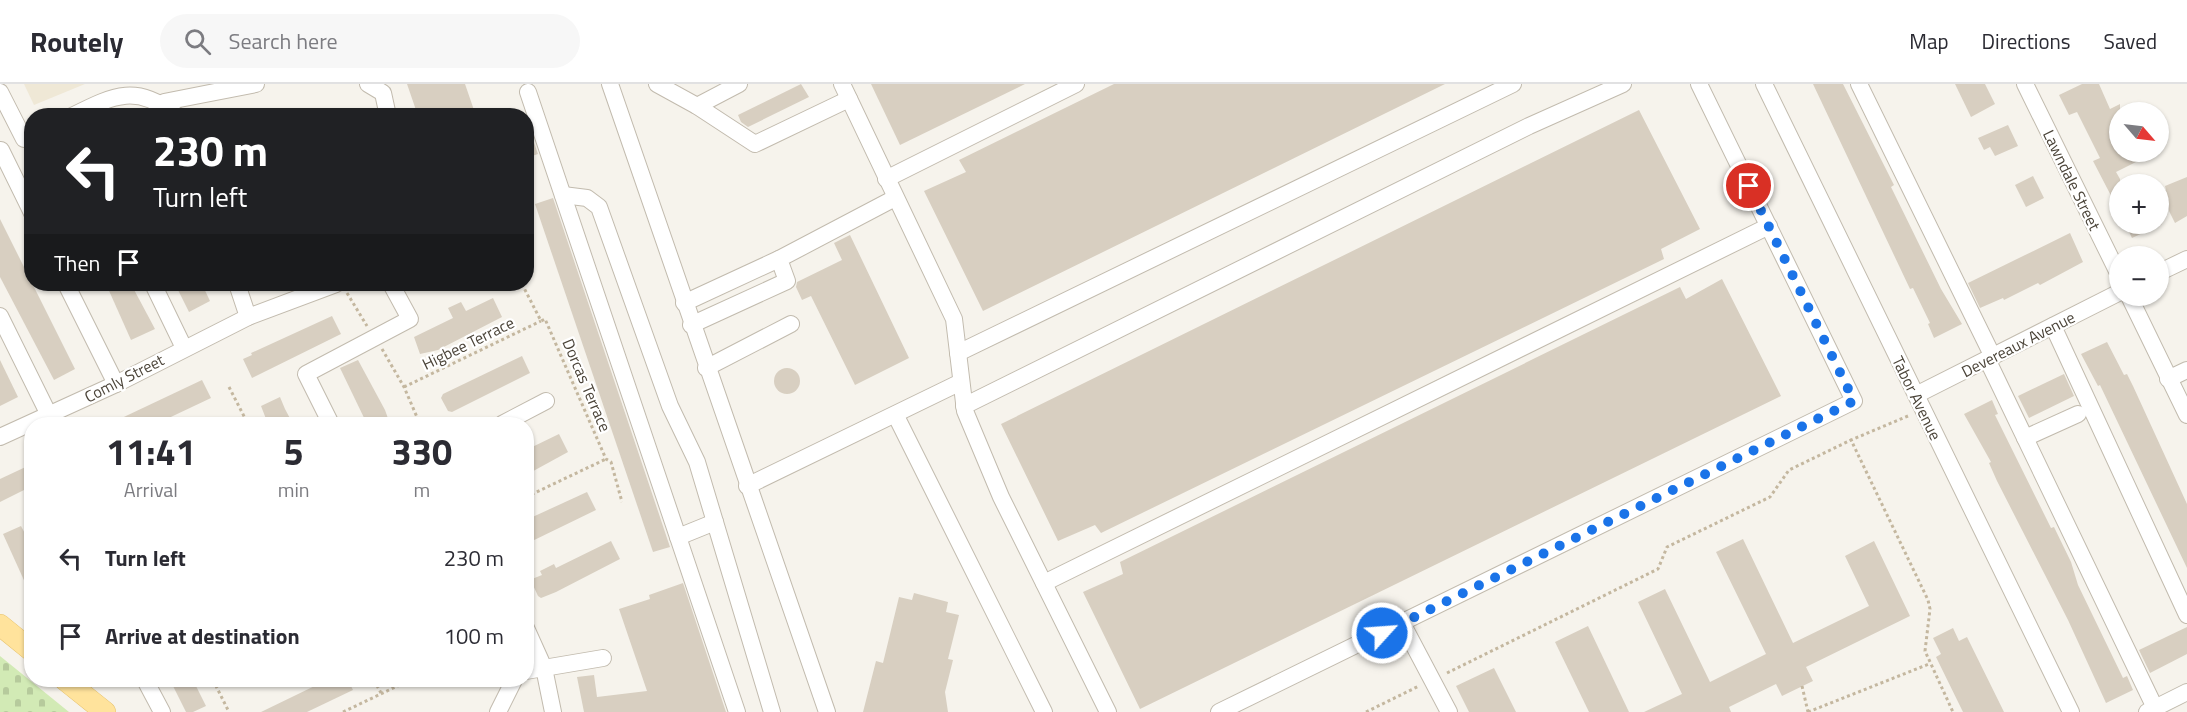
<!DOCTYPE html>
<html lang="en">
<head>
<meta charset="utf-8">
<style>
  :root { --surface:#fff; --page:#f7f7f7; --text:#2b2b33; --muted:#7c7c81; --line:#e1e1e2 }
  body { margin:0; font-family:"Titillium Web",sans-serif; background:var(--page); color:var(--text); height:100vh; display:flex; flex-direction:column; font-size:22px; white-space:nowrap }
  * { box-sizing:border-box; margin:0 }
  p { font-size:20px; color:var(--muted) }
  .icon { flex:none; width:33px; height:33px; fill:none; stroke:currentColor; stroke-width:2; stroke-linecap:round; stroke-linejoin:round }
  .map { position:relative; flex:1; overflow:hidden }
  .panel { position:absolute; left:24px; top:333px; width:510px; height:270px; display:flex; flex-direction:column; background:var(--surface); border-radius:24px; box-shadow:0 2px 4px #0004 }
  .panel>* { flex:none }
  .guide { position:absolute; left:24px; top:24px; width:510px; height:183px; border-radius:24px; box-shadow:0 2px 4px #0004; background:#202124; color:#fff; overflow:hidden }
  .needle { width:39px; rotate:118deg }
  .tools { position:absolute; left:2109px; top:18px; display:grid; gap:12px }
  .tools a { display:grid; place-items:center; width:60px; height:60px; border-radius:50%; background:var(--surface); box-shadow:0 2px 4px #0004; font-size:30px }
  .pin { position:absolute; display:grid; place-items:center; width:51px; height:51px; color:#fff; margin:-26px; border:3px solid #fff; border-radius:50%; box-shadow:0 2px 6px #0007 }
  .me { position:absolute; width:66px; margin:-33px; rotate:64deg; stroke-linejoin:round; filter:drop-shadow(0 0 4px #0008) }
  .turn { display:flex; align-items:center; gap:21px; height:126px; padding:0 30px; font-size:27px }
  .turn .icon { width:78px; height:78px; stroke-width:2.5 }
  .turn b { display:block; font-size:42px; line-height:51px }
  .then { display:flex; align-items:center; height:57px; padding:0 30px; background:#0003; gap:12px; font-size:22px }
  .eta { display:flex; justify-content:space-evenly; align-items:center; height:102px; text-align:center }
  .eta b { font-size:36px; font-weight:700; line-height:42px }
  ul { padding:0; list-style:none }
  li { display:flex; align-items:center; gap:18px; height:78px; padding:0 30px }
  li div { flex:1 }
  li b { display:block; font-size:22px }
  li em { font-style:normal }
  header { display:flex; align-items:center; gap:36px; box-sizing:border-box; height:84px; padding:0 30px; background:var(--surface); border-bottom:2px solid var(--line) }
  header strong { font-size:28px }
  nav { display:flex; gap:33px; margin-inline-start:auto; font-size:21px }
  .search { width:420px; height:54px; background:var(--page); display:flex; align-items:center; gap:15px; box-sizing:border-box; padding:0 21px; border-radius:33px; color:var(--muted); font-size:22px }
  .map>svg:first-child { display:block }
  .education { fill:#efe8d6 }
  .cemetery { fill:url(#cemetery-stones) }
  .building { fill:#d8cfc1 }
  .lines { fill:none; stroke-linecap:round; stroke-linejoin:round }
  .minor-casing { stroke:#c2bbae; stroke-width:18 }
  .major-casing { stroke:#e6c16a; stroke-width:22 }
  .path { stroke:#c4b79f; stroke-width:3; stroke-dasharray:3 3; stroke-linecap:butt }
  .minor { stroke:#fff; stroke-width:16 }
  .major { stroke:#ffe39c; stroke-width:21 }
  .route { stroke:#1a73e8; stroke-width:10; stroke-dasharray:0 18 }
  .labels { text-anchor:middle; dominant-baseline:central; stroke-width:4.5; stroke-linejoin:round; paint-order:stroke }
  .street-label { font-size:16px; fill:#4b4439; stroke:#fff }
</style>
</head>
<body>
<header>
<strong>Routely</strong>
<div class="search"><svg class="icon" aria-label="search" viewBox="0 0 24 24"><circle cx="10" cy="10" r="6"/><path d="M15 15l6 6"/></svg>Search here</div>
<nav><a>Map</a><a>Directions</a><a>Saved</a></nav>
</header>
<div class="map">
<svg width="2187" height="628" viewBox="0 0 2187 628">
  <defs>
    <pattern id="cemetery-stones" width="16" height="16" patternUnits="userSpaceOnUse" patternTransform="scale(1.5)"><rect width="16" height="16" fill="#d2eab5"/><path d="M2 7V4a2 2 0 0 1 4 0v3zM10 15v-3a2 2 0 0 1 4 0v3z" fill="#b6ca9c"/></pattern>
  </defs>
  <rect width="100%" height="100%" fill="#f6f3ec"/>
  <!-- education -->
  <polygon class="education" points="24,0 85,0 34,21"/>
  <!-- cemetery -->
  <polygon class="cemetery" points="0,572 69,628 0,628"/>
  <!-- building -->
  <g class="building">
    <polygon points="407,0 465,0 476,32 418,32"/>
    <polygon points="801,0 809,13 748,43 741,38 738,31"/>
    <polygon points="871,0 1025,0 900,61"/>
    <polygon points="1114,0 1445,0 983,227 924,107 966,88 959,76"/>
    <polygon points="1813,0 1843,0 1894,101 1891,103 1941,205 1962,240 1934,254 1928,240 1930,239 1913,204 1910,205"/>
    <polygon points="1955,0 1985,0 1995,20 1971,33"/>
    <polygon points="2082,0 2099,0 2110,25 2120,20 2120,68 2133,68 2138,77 2116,88 2120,95 2120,129 2093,77 2100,74 2077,28 2069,31 2059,11"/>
    <polygon points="1639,26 1700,145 1661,165 1664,175 1101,449 1095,441 1058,457 1001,340"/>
    <polygon points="526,36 538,70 526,74"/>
    <polygon points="2008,41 2018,62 1995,72 1990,63 1984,66 1978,54"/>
    <polygon points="2033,92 2044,114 2026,123 2015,101"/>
    <polygon points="2187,93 2187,132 2175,139 2160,109 2166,106 2165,102"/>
    <polygon points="553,114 670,463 653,468 535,120"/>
    <polygon points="0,135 75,285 54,296 0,193"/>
    <polygon points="2125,140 2162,140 2132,154"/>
    <polygon points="2070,149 2083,178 2040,201 2038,199 2004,216 2003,214 1980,224 1968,199"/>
    <polygon points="850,151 909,274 855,301 811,212 802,216 796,203 797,198 842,176 834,159"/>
    <polygon points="1722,195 1781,312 1140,625 1083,508 1123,490 1120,478 1680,203 1686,215"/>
    <polygon points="106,200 131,200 155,245 131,256"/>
    <polygon points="175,200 202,200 210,217 189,228"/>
    <polygon points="493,214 502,233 438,266 420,270 414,253 453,234 448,224 461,218 466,227"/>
    <polygon points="332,232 341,250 252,294 243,275 252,271 251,269"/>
    <polygon points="2107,258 2124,291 2127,290 2133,302 2187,420 2187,484 2100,301 2098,302 2081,270"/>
    <polygon points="522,272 530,289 452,328 448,327 441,314 443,310"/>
    <polygon points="0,276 18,313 0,322"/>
    <polygon points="358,276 385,326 390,340 367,340 340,284"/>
    <circle cx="787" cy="297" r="13"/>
    <polygon points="2064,290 2074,312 2029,334 2018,312"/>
    <polygon points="202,296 211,314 156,340 109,340"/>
    <polygon points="280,313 285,325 293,340 268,340 261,322"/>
    <polygon points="1992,316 1998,330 1995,331 2051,444 2054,443 2071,478 2078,501 2123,594 2127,592 2133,606 2106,619 2068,536 1997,397 1989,379 1991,378 1964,330"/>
    <polygon points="559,350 568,368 526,391 526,366"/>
    <polygon points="32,380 32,402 0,418 0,395"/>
    <polygon points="587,408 596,426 526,460 526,436"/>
    <polygon points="21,442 32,463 32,514 3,450"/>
    <polygon points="1743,455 1793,559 1869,522 1845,472 1874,457 1910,532 1806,583 1813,597 1782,612 1776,600 1729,623 1731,628 1644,628 1682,610 1638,518 1665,505 1710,598 1766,570 1716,468"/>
    <polygon points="611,457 620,475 556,508 541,514 538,512 532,499 532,495 542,491 540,487 554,480 556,484"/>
    <polygon points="683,499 726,628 584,628 577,593 594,591 597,613 647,607 619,525 650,515 649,511"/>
    <polygon points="914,509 948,518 946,528 959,531 948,575 953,576 945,608 948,628 863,628 876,577 883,579 899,513 912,516"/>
    <polygon points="1588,542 1629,628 1589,628 1555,558"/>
    <polygon points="2187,543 2187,570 2150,589 2139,566"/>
    <polygon points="1953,544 1959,557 1967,553 2004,628 1963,628 1936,573 1941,570 1933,554"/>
    <polygon points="1494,584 1516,628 1469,628 1456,602"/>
    <polygon points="170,596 193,596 206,622 193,628 186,628"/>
    <polygon points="327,596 348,596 353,606 307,628 261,628"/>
  </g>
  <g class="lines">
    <!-- minor casing -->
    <g class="minor-casing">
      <g id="minor">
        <polyline points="368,0 383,9 388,32"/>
        <polyline points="610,0 827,628"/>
        <polyline points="657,0 697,22 755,60 849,15"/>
        <polyline points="842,0 954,235 965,327 1001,413 1108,628"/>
        <polyline points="1764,0 2071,628"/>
        <polyline points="1859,0 1993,273"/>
        <polyline points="2025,0 2120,193"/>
        <polyline points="0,8 24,55"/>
        <polyline points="528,8 737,628"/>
        <polyline points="164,18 256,0"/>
        <polyline points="697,22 739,0"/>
        <path d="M72 32C116 10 136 0 178 32"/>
        <polyline points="1,66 32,129"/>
        <polyline points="886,95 1076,0"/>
        <polyline points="563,111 587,114 599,123 670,322 697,378 772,628"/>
        <polyline points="2158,189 2187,175"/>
        <polyline points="66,200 116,300"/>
        <polyline points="153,200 184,264"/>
        <polyline points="237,200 248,233"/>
        <polyline points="2129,212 2187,331"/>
        <polyline points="684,219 779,175"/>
        <polyline points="0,232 49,331"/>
        <polyline points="691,241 787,197 779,175 895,114"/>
        <polyline points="2053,242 2187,531"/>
        <polyline points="958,269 1513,0"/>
        <polyline points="1987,275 2157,628"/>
        <polyline points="706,284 791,240"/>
        <polyline points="2168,295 2187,286"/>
        <polyline points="1916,311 2120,208"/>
        <polyline points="964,322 1529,42 1623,0"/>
        <polyline points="896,332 1044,628"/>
        <polyline points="331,340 306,290 410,235 391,200"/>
        <polyline points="502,340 546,317"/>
        <polyline points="0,353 116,300 248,233 336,200"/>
        <polyline points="2025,354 2078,330"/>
        <polyline points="747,402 961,298"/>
        <polyline points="678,453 715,438"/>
        <polyline points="1044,499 1769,142"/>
        <polyline points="1402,539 1449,628"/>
        <polyline points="526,544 544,584 553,628"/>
        <polyline points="526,587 603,574"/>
        <polyline points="145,596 162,628"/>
        <polyline points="498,628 514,596"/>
        <polyline points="1219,628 1854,317 1699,0"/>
        <polyline points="2147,628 2187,608"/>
      </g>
    </g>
    <!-- major casing -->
    <g class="major-casing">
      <g id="major">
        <polyline points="0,541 32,567"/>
        <polyline points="65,596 105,628"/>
      </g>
    </g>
    <!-- path -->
    <g class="path">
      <polyline points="522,200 541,237 545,235 606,375 611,378 622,418"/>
      <polyline points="347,209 367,242"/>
      <polyline points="382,265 404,303 420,340"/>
      <polyline points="229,303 248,340"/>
      <polyline points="404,303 541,237"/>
      <polyline points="1908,332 1851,356 1928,516 1930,525 1925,567 1953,628"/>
      <polyline points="526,413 606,375"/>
      <polyline points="1447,589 1658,485 1667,463 1770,413 1789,386 1851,356"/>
      <polyline points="213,596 229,628"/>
      <polyline points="374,596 381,609"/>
      <polyline points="1802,602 1808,628"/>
      <polyline points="343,628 410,596"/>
      <polyline points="1366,628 1419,602"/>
      <polyline points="1808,628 1929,580"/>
    </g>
    <!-- minor -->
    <use href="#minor" class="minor"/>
    <!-- major -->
    <use href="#major" class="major"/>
  </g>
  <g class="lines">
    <!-- route -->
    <polyline class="route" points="1382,549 1854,317 1749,102"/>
  </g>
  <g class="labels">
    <!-- street labels -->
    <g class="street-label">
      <text transform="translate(2072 96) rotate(64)">Lawndale Street</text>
      <text transform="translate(468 259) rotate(-26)">Higbee Terrace</text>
      <text transform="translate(2018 260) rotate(-27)">Devereaux Avenue</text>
      <text transform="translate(124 294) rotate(-27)">Comly Street</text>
      <text transform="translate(587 301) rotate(67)">Dorcas Terrace</text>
      <text transform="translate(1917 314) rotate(64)">Tabor Avenue</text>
    </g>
  </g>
</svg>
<div class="tools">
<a><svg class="needle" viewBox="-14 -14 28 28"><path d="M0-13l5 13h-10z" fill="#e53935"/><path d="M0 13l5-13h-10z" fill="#7c7c81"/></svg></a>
<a>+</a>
<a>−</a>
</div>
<div class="pin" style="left:1749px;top:102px;background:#d93025"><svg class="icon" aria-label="arrive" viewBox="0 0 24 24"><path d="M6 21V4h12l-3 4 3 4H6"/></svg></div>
<svg class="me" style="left:1382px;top:549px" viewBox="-20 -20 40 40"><circle r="17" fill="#1a73e8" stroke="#fff" stroke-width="3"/><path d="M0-11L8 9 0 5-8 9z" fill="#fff"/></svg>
<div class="guide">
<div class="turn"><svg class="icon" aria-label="left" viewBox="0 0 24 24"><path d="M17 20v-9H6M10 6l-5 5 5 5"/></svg><div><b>230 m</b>Turn left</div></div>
<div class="then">Then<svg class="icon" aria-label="arrive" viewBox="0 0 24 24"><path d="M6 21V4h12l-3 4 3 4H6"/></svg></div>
</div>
<section class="panel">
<div class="eta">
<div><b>11:41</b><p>Arrival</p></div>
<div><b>5</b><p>min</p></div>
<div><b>330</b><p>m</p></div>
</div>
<ul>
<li><svg class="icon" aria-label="left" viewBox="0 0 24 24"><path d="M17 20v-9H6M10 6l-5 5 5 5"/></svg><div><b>Turn left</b></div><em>230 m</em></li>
<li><svg class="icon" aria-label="arrive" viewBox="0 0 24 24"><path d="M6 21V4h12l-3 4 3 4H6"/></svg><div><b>Arrive at destination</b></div><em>100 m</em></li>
</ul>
</section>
</div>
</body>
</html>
